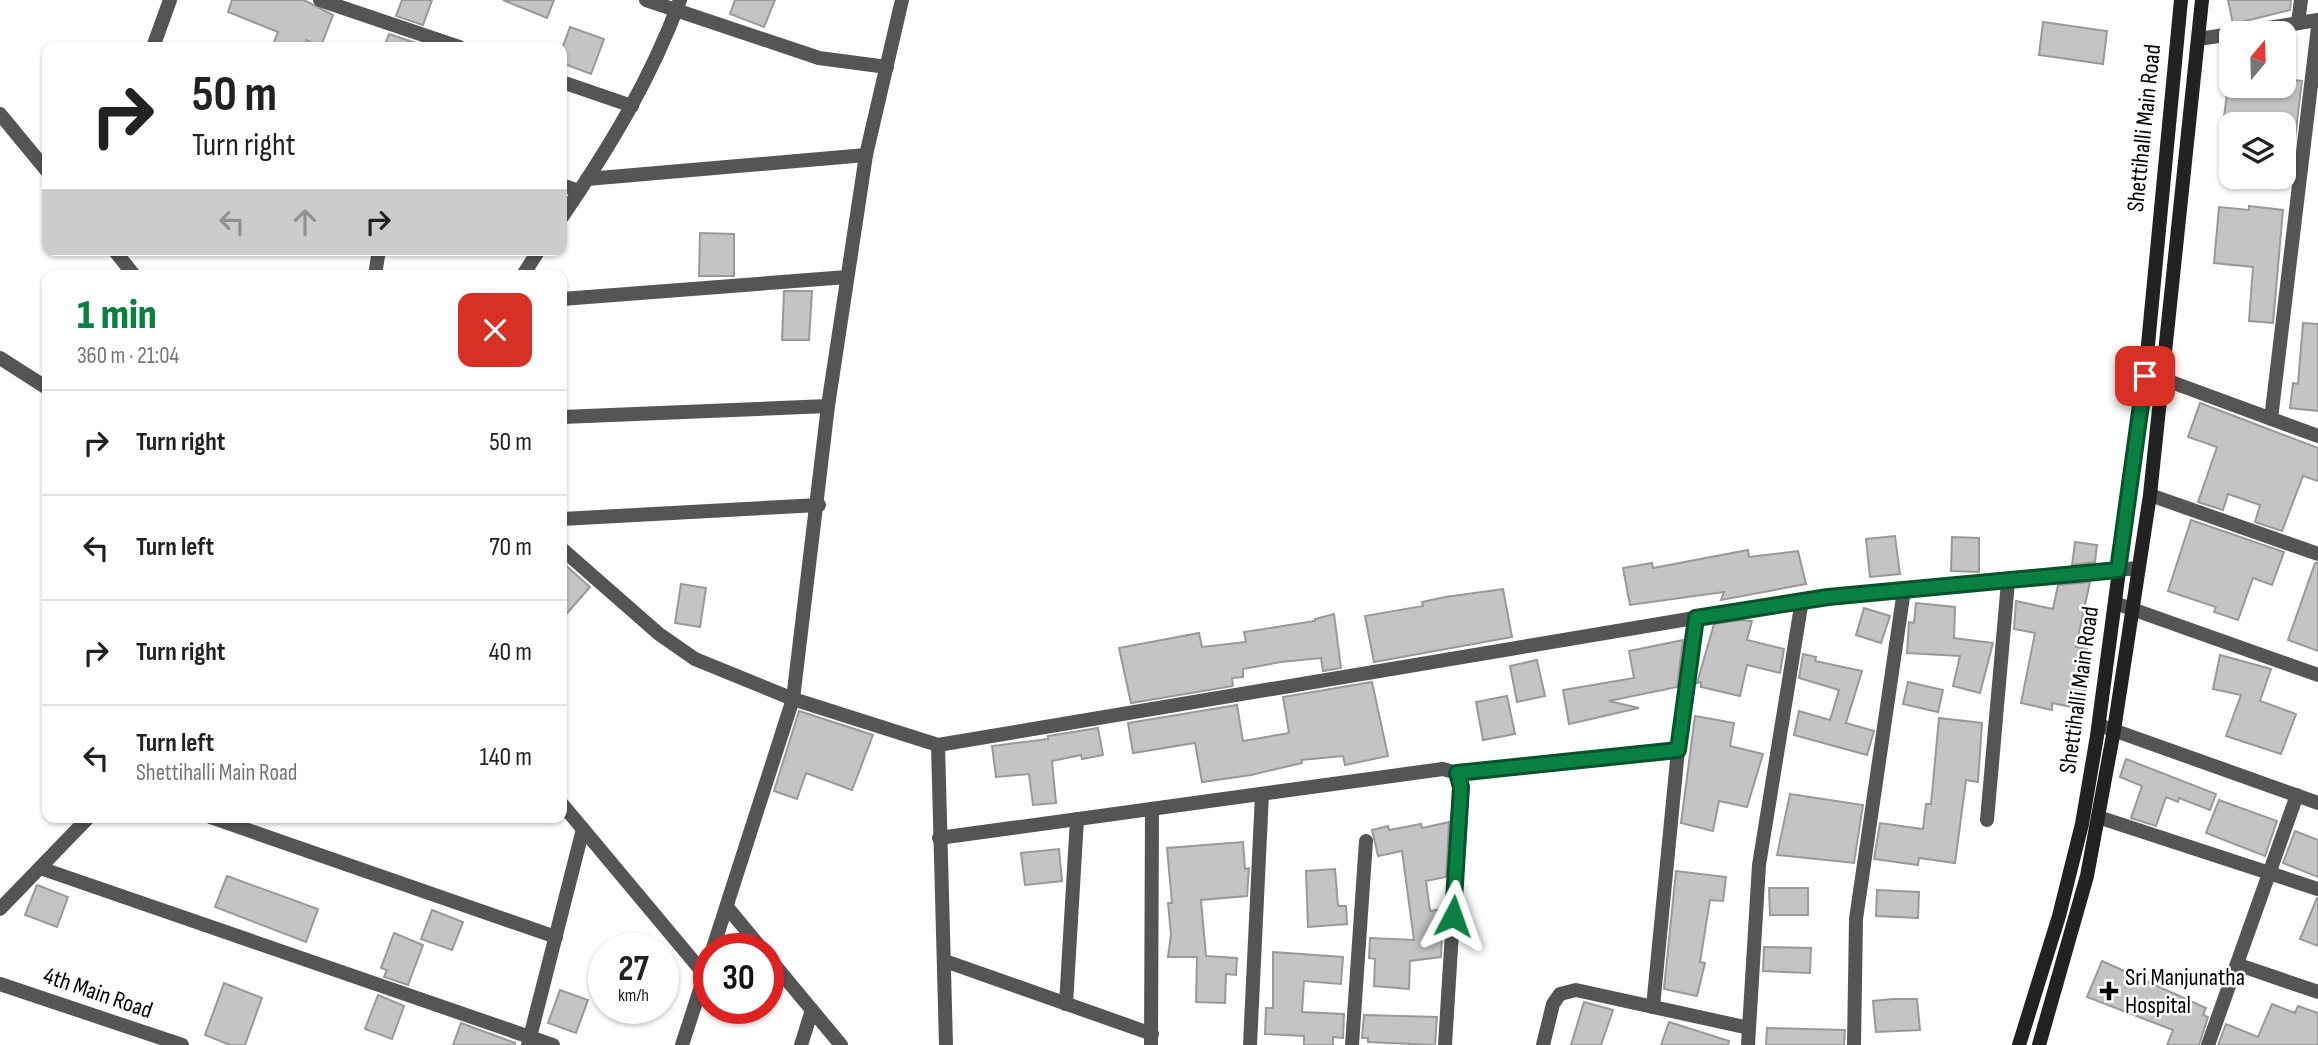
<!DOCTYPE html>
<html lang="en">
<head>
<meta charset="utf-8">
<style>
  :root { --surface:#fff; --page:#f6f6f6; --text:#222; --muted:#767676; --line:#e0e0e0; --accent:#0b8043 }
  body { margin:0; font-family:"Sofia Sans Condensed",sans-serif; background:var(--page); color:var(--text); height:100vh; display:flex; flex-direction:column; font-size:26px; white-space:nowrap }
  * { box-sizing:border-box; margin:0 }
  p { font-size:23px; color:var(--muted) }
  .icon { flex:none; width:38px; height:38px; fill:none; stroke:currentColor; stroke-width:2; stroke-linecap:round; stroke-linejoin:round }
  .map { position:relative; flex:1; overflow:hidden }
  .sheet { position:absolute; left:42px; top:270px; width:525px; height:553px; display:flex; flex-direction:column; background:var(--surface); border-radius:14px; box-shadow:0 2px 5px #0004 }
  .sheet>* { flex:none }
  .banner { position:absolute; left:42px; top:42px; width:525px; height:214px; border-radius:14px; box-shadow:0 2px 5px #0004; background:#fff; color:var(--text); overflow:hidden }
  .needle { width:46px; rotate:19deg }
  .controls { position:absolute; left:2219px; top:21px; display:grid; gap:14px }
  .controls a { display:grid; place-items:center; width:77px; height:77px; border-radius:14px; background:var(--surface); box-shadow:0 2px 5px #0004; font-size:35px }
  .speed { position:absolute; left:588px; top:933px; display:flex; gap:14px; font-size:35px; font-weight:700; text-align:center }
  .speed>* { display:grid; place-content:center; width:91px; height:91px; border-radius:50%; background:var(--surface); box-shadow:0 2px 5px #0004; line-height:1 }
  .speed small { font-size:18px; font-weight:400 }
  .speed .limit { border:10px solid #d22; background:#fff; color:#111 }
  .pin { position:absolute; display:grid; place-items:center; width:60px; height:60px; color:#fff; margin:-30px; border-radius:14px; box-shadow:0 4px 10px #0006 }
  .me { position:absolute; width:77px; margin:-38px; rotate:4deg; stroke-linejoin:round; filter:drop-shadow(0 0 5px #0008) }
  .turn { display:flex; align-items:center; gap:24px; height:147px; padding:0 35px; font-size:32px }
  .turn .icon { width:91px; height:91px; stroke-width:2.5 }
  .turn b { display:block; font-size:49px; line-height:60px }
  .lanes { display:flex; align-items:center; height:66px; padding:0 35px; background:#0003; justify-content:center; gap:35px; direction:ltr }
  .lanes .off { opacity:.35 }
  .round { display:grid; place-items:center; flex:none; width:74px; height:74px; border-radius:14px; background:var(--page) }
  .head { display:flex; align-items:center; justify-content:space-between; height:119px; padding:0 35px }
  h1 { font-size:42px; font-weight:800; line-height:52px; color:var(--accent) }
  ul { padding:0; list-style:none }
  li { display:flex; align-items:center; gap:21px; height:105px; padding:0 35px; border-top:2px solid var(--line) }
  li div { flex:1 }
  li b { display:block; font-size:26px }
  li em { font-style:normal }
  .map>svg:first-child { display:block }
  .building { fill:#c4c4c4; stroke:#999; stroke-width:2 }
  .lines { fill:none; stroke-linecap:round; stroke-linejoin:round }
  .street { stroke:#555; stroke-width:14 }
  .secondary { stroke:#222; stroke-width:14 }
  .route-casing { stroke:#07532c; stroke-width:18 }
  .route { stroke:#0b8043; stroke-width:12 }
  .poi-dot { fill:#000; stroke:#fff; stroke-width:2.5 }
  .labels { text-anchor:middle; dominant-baseline:central; stroke-width:5; stroke-linejoin:round; paint-order:stroke }
  .street-label { font-size:24px; fill:#000; stroke:#fff }
  .poi-label { font-size:24px; fill:#000; stroke:#fff; text-anchor:start }
</style>
</head>
<body>
<div class="map">
<svg width="2318" height="1045" viewBox="0 0 2318 1045">
  <rect width="100%" height="100%" fill="#fff"/>
  <!-- building -->
  <g class="building">
    <polygon points="232,0 304,0 333,15 321,46 306,40 303,47 272,47 278,32 228,12"/>
    <polygon points="402,0 432,0 423,25 396,16"/>
    <polygon points="503,0 554,0 547,18"/>
    <polygon points="735,0 775,0 764,27 730,14"/>
    <polygon points="2228,0 2291,0 2290,10 2233,24"/>
    <polygon points="2043,22 2107,31 2103,64 2039,55"/>
    <polygon points="570,27 604,39 591,74 562,63 562,49"/>
    <polygon points="389,34 416,43 415,47 384,47"/>
    <polygon points="2284,79 2302,81 2292,162 2284,161 2284,124 2223,124 2228,86 2284,86"/>
    <polygon points="2249,206 2283,210 2273,323 2249,321 2253,267 2214,263 2219,207 2249,210"/>
    <polygon points="700,233 734,234 734,276 699,276"/>
    <polygon points="784,291 812,291 809,340 782,340"/>
    <polygon points="2303,323 2318,324 2318,411 2290,408 2293,383 2298,384"/>
    <polygon points="2200,403 2318,448 2318,481 2303,476 2282,531 2255,522 2260,505 2228,494 2223,510 2198,502 2217,447 2188,437"/>
    <polygon points="2191,520 2284,552 2272,585 2253,578 2238,620 2214,612 2216,607 2168,591"/>
    <polygon points="1895,536 1900,574 1870,577 1866,539"/>
    <polygon points="1952,537 1979,538 1979,572 1951,571"/>
    <polygon points="2075,542 2097,545 2095,562 2072,565"/>
    <polygon points="1748,550 1749,557 1798,551 1806,584 1721,600 1724,592 1630,605 1623,568 1652,563 1653,568"/>
    <polygon points="562,562 590,587 562,619"/>
    <polygon points="2315,563 2318,563 2318,651 2288,640"/>
    <polygon points="2090,582 2076,647 2087,649 2081,678 2088,679 2081,709 2052,703 2052,710 2021,703 2035,633 2014,629 2016,601 2053,609 2058,585"/>
    <polygon points="681,584 706,588 700,627 675,623"/>
    <polygon points="1503,589 1512,637 1374,662 1365,616 1423,606 1422,602 1445,597"/>
    <polygon points="1916,603 1955,607 1954,638 1993,643 1980,693 1953,686 1960,656 1907,653 1909,622 1914,623"/>
    <polygon points="1864,608 1890,616 1881,643 1856,635"/>
    <polygon points="1334,614 1341,668 1323,671 1321,658 1281,662 1243,669 1243,677 1232,678 1233,686 1131,703 1119,648 1199,633 1202,647 1246,642 1244,632 1315,621 1315,619"/>
    <polygon points="1741,620 1752,621 1747,640 1784,649 1780,673 1747,665 1740,696 1701,687 1701,682 1697,683 1714,624"/>
    <polygon points="1683,640 1677,687 1609,701 1639,708 1569,724 1563,690 1634,678 1629,651"/>
    <polygon points="1803,654 1816,657 1815,661 1862,671 1846,723 1874,731 1867,755 1794,735 1799,711 1830,720 1839,690 1799,678"/>
    <polygon points="2220,655 2271,669 2260,701 2296,714 2281,754 2226,736 2241,695 2213,689"/>
    <polygon points="1537,660 1545,696 1517,702 1510,666"/>
    <polygon points="1372,682 1388,756 1345,765 1343,756 1301,760 1302,763 1251,775 1202,782 1195,743 1133,753 1128,723 1237,705 1243,741 1289,733 1283,697"/>
    <polygon points="1908,682 1943,690 1938,712 1903,704"/>
    <polygon points="1507,696 1515,734 1483,740 1476,702"/>
    <polygon points="799,711 873,735 852,790 806,773 797,799 774,791"/>
    <polygon points="1695,716 1734,723 1730,746 1763,754 1747,807 1719,801 1713,831 1681,823"/>
    <polygon points="1939,718 1982,723 1978,782 1966,780 1955,863 1919,858 1918,865 1874,859 1880,823 1923,829 1926,804 1931,804"/>
    <polygon points="1098,728 1103,755 1082,759 1081,755 1052,761 1056,803 1033,805 1029,774 996,777 992,746 1048,739 1048,736"/>
    <polygon points="2126,759 2216,794 2210,810 2179,798 2178,802 2166,797 2156,826 2131,818 2142,786 2120,777"/>
    <polygon points="1790,794 1863,805 1854,863 1777,855"/>
    <polygon points="2219,800 2277,821 2265,856 2206,833"/>
    <polygon points="1449,822 1446,877 1426,881 1430,911 1443,909 1441,957 1410,961 1409,989 1374,986 1375,959 1369,958 1370,938 1414,940 1402,851 1378,856 1372,830 1388,826 1389,830 1421,824 1422,828"/>
    <polygon points="2295,831 2318,840 2318,877 2283,863"/>
    <polygon points="1243,842 1245,869 1249,868 1247,896 1201,900 1206,956 1237,958 1236,975 1226,974 1225,1003 1196,1002 1197,957 1168,957 1171,934 1168,903 1172,903 1167,848"/>
    <polygon points="1059,849 1062,881 1025,885 1021,853"/>
    <polygon points="1335,869 1338,906 1346,906 1347,924 1308,927 1306,871"/>
    <polygon points="1676,871 1726,877 1723,901 1710,900 1700,962 1705,963 1697,996 1664,989"/>
    <polygon points="227,876 318,909 306,942 215,907"/>
    <polygon points="37,885 68,897 57,927 25,915"/>
    <polygon points="1769,888 1808,888 1808,915 1770,915"/>
    <polygon points="1877,890 1919,892 1918,918 1876,916"/>
    <polygon points="2317,898 2318,898 2318,946 2300,939"/>
    <polygon points="432,910 463,922 452,950 421,939"/>
    <polygon points="394,933 423,945 408,985 384,977 387,970 381,968"/>
    <polygon points="1764,947 1811,948 1810,973 1763,971"/>
    <polygon points="1273,952 1343,957 1341,984 1304,981 1302,1012 1344,1014 1343,1038 1333,1037 1333,1045 1304,1045 1304,1036 1265,1034 1266,1008 1273,1008"/>
    <polygon points="2102,961 2206,1008 2203,1015 2208,1017 2199,1045 2167,1045 2173,1030 2087,997"/>
    <polygon points="224,983 262,998 245,1045 230,1045 205,1035"/>
    <polygon points="560,990 588,1000 576,1033 548,1023"/>
    <polygon points="378,995 404,1006 392,1039 365,1029"/>
    <polygon points="1893,999 1917,999 1920,1030 1876,1032 1873,1001"/>
    <polygon points="1584,1002 1613,1010 1601,1045 1571,1045"/>
    <polygon points="2272,1004 2295,1013 2298,1006 2318,1013 2318,1045 2218,1045 2226,1024 2258,1037"/>
    <polygon points="1364,1015 1437,1017 1435,1045 1368,1042 1368,1038 1362,1038"/>
    <polygon points="1669,1022 1729,1041 1728,1045 1661,1045"/>
    <polygon points="461,1023 515,1043 515,1045 453,1045"/>
    <polygon points="1767,1028 1845,1030 1844,1045 1766,1045"/>
  </g>
  <g class="lines">
    <!-- street -->
    <g class="street">
      <polyline points="320,0 459,47"/>
      <polyline points="646,0 819,58 887,67"/>
      <polyline points="2298,23 2301,0"/>
      <polyline points="2236,33 2318,20"/>
      <polyline points="2199,39 2231,34"/>
      <polyline points="153,47 170,0"/>
      <polyline points="562,82 632,106"/>
      <polyline points="0,114 47,171"/>
      <polyline points="587,179 866,155"/>
      <polyline points="562,185 579,191"/>
      <path d="M562 217C609 148 651 79 680 0"/>
      <polyline points="114,250 134,275"/>
      <polyline points="375,275 379,250"/>
      <polyline points="523,275 539,250"/>
      <polyline points="562,299 847,277"/>
      <polyline points="0,358 47,388"/>
      <polyline points="2145,376 2163,379 2318,436"/>
      <polyline points="562,417 828,406"/>
      <polyline points="2271,419 2318,27"/>
      <polyline points="2150,495 2318,554"/>
      <polyline points="562,519 819,505"/>
      <polyline points="562,549 659,634 695,659 793,699 938,745 1802,600 2138,568"/>
      <polyline points="2115,603 2318,675"/>
      <polyline points="2099,725 2318,803"/>
      <polyline points="938,745 946,1045"/>
      <polyline points="1457,773 1678,750"/>
      <polyline points="562,804 705,975"/>
      <polyline points="210,817 556,937"/>
      <polyline points="2098,817 2318,889"/>
      <polyline points="1987,820 2008,582"/>
      <polyline points="939,838 1443,769 1457,773 1461,787 1445,1045"/>
      <polyline points="40,868 553,1045"/>
      <polyline points="727,907 761,948"/>
      <polyline points="0,909 89,817"/>
      <polyline points="713,948 793,699 828,406 866,155 902,0"/>
      <polyline points="768,957 841,1045"/>
      <polyline points="945,961 1152,1034"/>
      <polyline points="2239,965 2318,992"/>
      <polyline points="0,984 182,1045"/>
      <polyline points="1066,1004 1077,819"/>
      <polyline points="1653,1007 1678,750 1696,618"/>
      <polyline points="528,1045 583,829"/>
      <polyline points="682,1045 709,962"/>
      <polyline points="801,1045 812,1010"/>
      <polyline points="1151,1045 1152,809"/>
      <polyline points="1250,1045 1262,794"/>
      <polyline points="1352,1045 1366,841"/>
      <polyline points="1543,1045 1553,1004 1560,994 1576,990 1749,1028"/>
      <polyline points="1748,1045 1759,865 1802,600"/>
      <polyline points="1854,1045 1856,919 1904,590"/>
      <polyline points="2208,1045 2297,795"/>
    </g>
    <!-- secondary -->
    <g class="secondary">
      <polyline points="2019,1045 2059,916 2082,824 2097,736 2145,376 2181,0"/>
      <polyline points="2039,1045 2087,876 2114,730 2150,495 2202,0"/>
    </g>
  </g>
  <g class="lines">
    <!-- route casing -->
    <g class="route-casing">
      <polyline id="route" points="1453,916 1461,787 1457,773 1678,750 1696,618 1828,597 2118,570 2145,376"/>
    </g>
    <!-- route -->
    <use href="#route" class="route"/>
  </g>
  <!-- markers -->
  <path class="poi-dot" d="M2105.5 980.5h7v7h7v7h-7v7h-7v-7h-7v-7h7z"/>
  <g class="labels">
    <!-- street labels -->
    <g class="street-label">
      <text transform="translate(2144 128) rotate(-84)">Shettihalli Main Road</text>
      <text transform="translate(2079 690) rotate(-82)">Shettihalli Main Road</text>
      <text transform="translate(98 993) rotate(19)">4th Main Road</text>
    </g>
    <!-- poi labels -->
    <g class="poi-label">
      <text x="2125" y="977">Sri Manjunatha<tspan x="2125" dy="28">Hospital</tspan></text>
    </g>
  </g>
</svg>
<div class="controls">
<a><svg class="needle" viewBox="-14 -14 28 28"><path d="M0-13l5 13h-10z" fill="#e53935"/><path d="M0 13l5-13h-10z" fill="#767676"/></svg></a>
<a><svg class="icon" aria-label="layers" viewBox="0 0 24 24"><path d="M12 4l9 5-9 5-9-5zM3 14l9 5 9-5"/></svg></a>
</div>
<div class="speed"><div>27<small>km/h</small></div><div class="limit">30</div></div>
<div class="pin" style="left:2145px;top:376px;background:#d93025"><svg class="icon" aria-label="arrive" viewBox="0 0 24 24"><path d="M6 21V4h12l-3 4 3 4H6"/></svg></div>
<svg class="me" style="left:1453px;top:916px" viewBox="-20 -20 40 40"><path d="M0-17L14 15 0 8-14 15z" fill="#0b8043" stroke="#fff" stroke-width="4"/></svg>
<div class="banner">
<div class="turn"><svg class="icon" aria-label="right" viewBox="0 0 24 24"><path d="M7 20v-9h11M14 6l5 5-5 5"/></svg><div><b>50 m</b>Turn right</div></div>
<div class="lanes"><svg class="icon off" aria-label="left" viewBox="0 0 24 24"><path d="M17 20v-9H6M10 6l-5 5 5 5"/></svg><svg class="icon off" aria-label="ahead" viewBox="0 0 24 24"><path d="M12 20V5M6 11l6-6 6 6"/></svg><svg class="icon" aria-label="right" viewBox="0 0 24 24"><path d="M7 20v-9h11M14 6l5 5-5 5"/></svg></div>
</div>
<section class="sheet">
<div class="head"><div><h1>1 min</h1><p>360 m · 21:04</p></div><a class="round" style="background:#d93025;color:#fff"><svg class="icon" aria-label="close" viewBox="0 0 24 24"><path d="M6 6l12 12M18 6L6 18"/></svg></a></div>
<ul>
<li><svg class="icon" aria-label="right" viewBox="0 0 24 24"><path d="M7 20v-9h11M14 6l5 5-5 5"/></svg><div><b>Turn right</b></div><em>50 m</em></li>
<li><svg class="icon" aria-label="left" viewBox="0 0 24 24"><path d="M17 20v-9H6M10 6l-5 5 5 5"/></svg><div><b>Turn left</b></div><em>70 m</em></li>
<li><svg class="icon" aria-label="right" viewBox="0 0 24 24"><path d="M7 20v-9h11M14 6l5 5-5 5"/></svg><div><b>Turn right</b></div><em>40 m</em></li>
<li><svg class="icon" aria-label="left" viewBox="0 0 24 24"><path d="M17 20v-9H6M10 6l-5 5 5 5"/></svg><div><b>Turn left</b><p>Shettihalli Main Road</p></div><em>140 m</em></li>
</ul>
</section>
</div>
</body>
</html>
